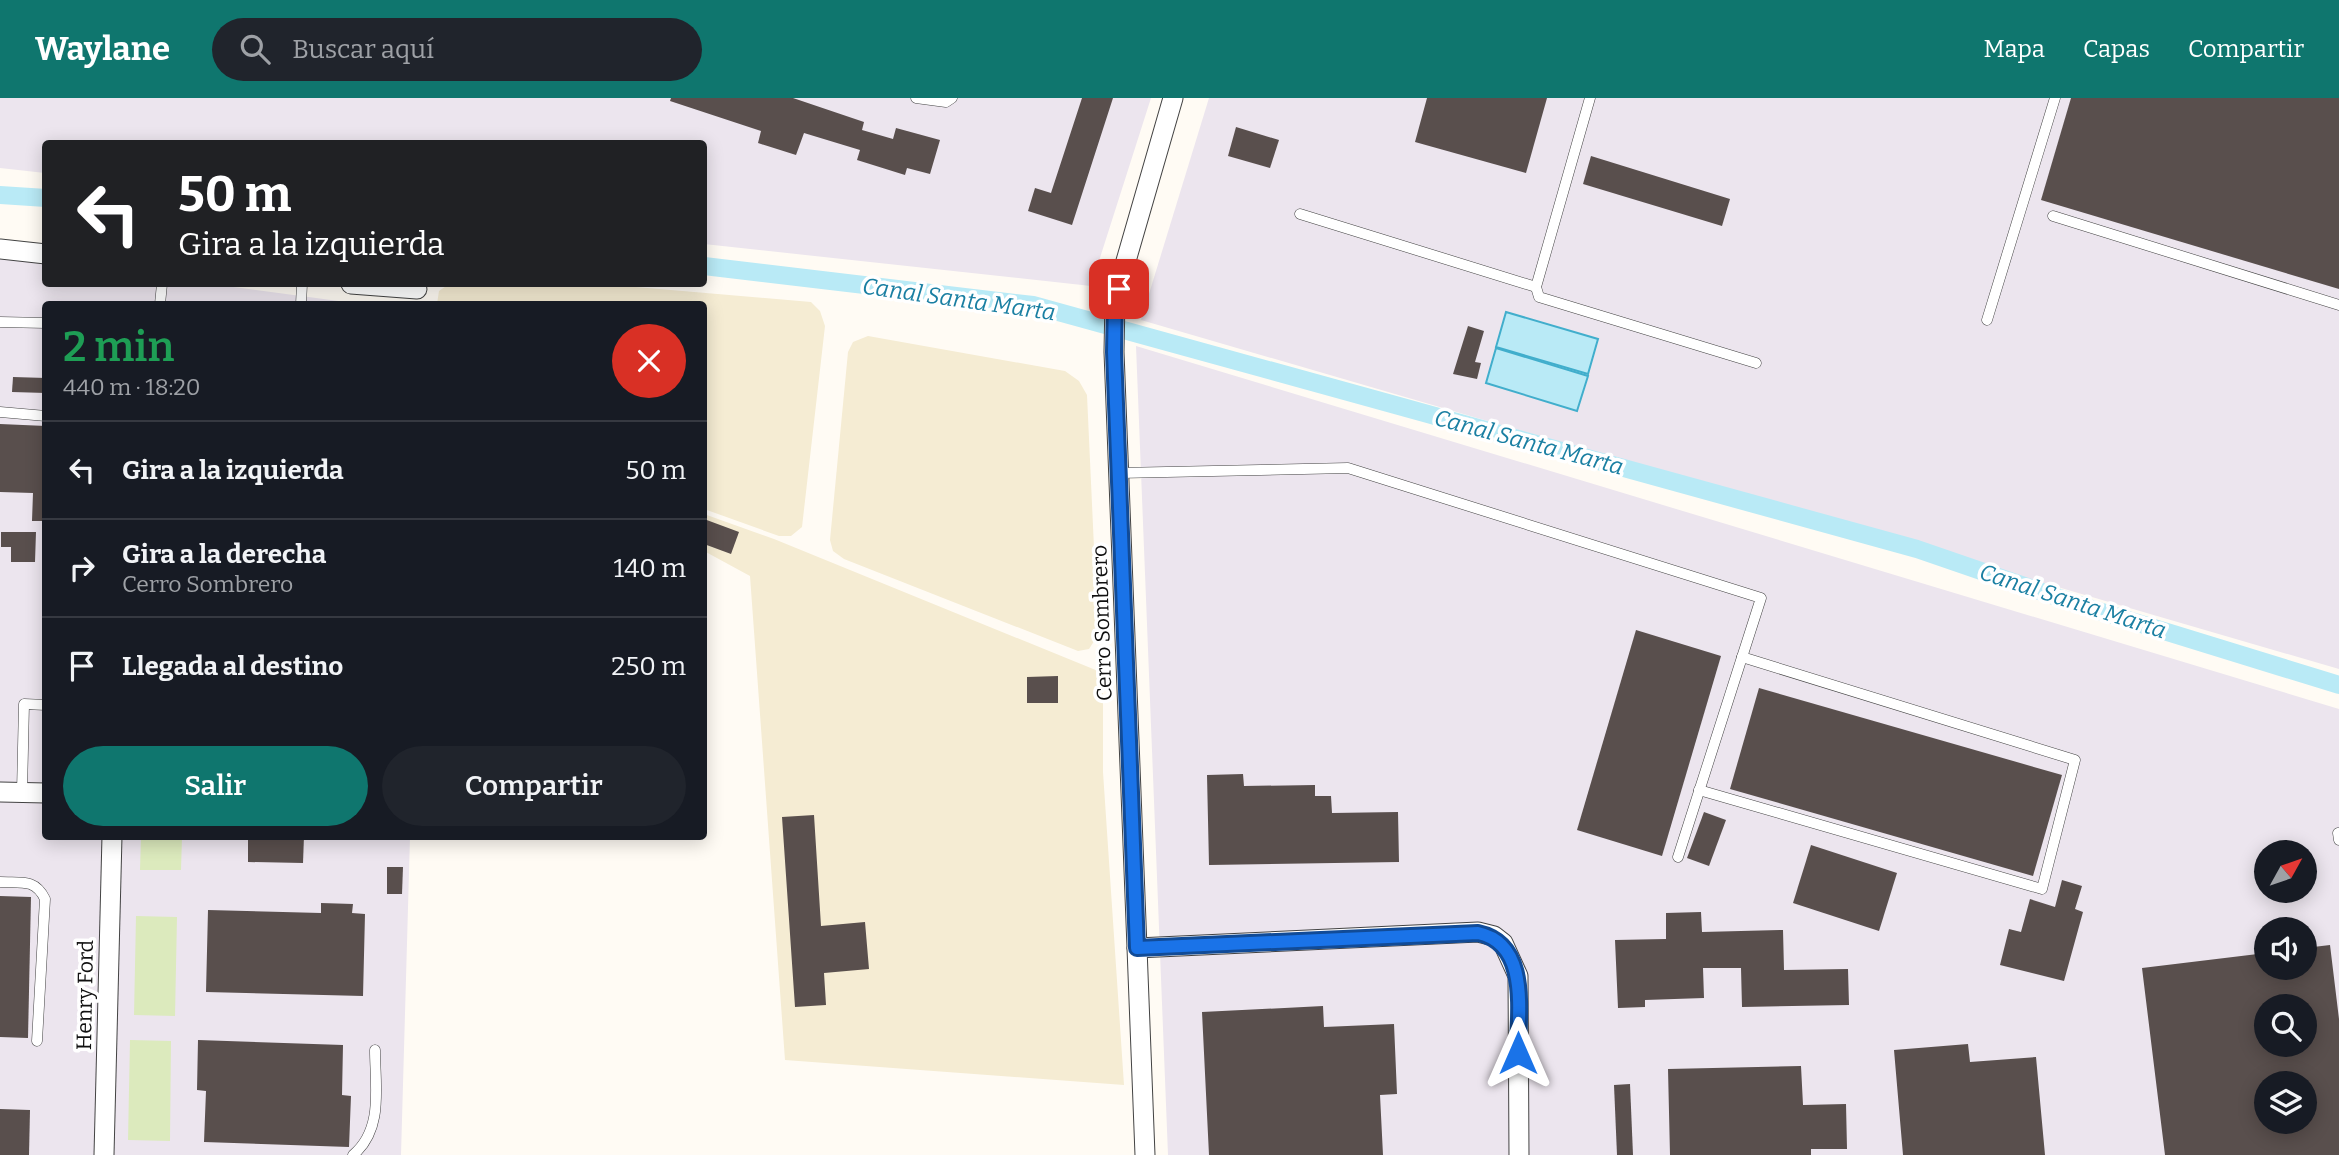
<!DOCTYPE html>
<html lang="es">
<head>
<meta charset="utf-8">
<style>
  :root { --surface:#171b24; --page:#20242c; --text:#f1f3f6; --muted:#9ea1a6; --line:#363941; --accent:#0f766e }
  body { margin:0; font-family:Bitter,serif; background:var(--page); color:var(--text); height:100vh; display:flex; flex-direction:column; font-size:26px; white-space:nowrap }
  * { box-sizing:border-box; margin:0 }
  p { font-size:23px; color:var(--muted) }
  .icon { flex:none; width:38px; height:38px; fill:none; stroke:currentColor; stroke-width:2; stroke-linecap:round; stroke-linejoin:round }
  .map { position:relative; flex:1; overflow:hidden }
  .details { position:absolute; left:42px; top:203px; width:665px; height:539px; display:flex; flex-direction:column; background:var(--surface); border-radius:7px; box-shadow:0 4px 18px #0003 }
  .details>* { flex:none }
  .top-card { position:absolute; left:42px; top:42px; width:665px; height:147px; border-radius:7px; box-shadow:0 4px 18px #0003; background:#202124; color:#fff; overflow:hidden }
  .needle { width:46px; rotate:50deg }
  .fabs { position:absolute; left:2254px; top:742px; display:grid; gap:14px }
  .fabs a { display:grid; place-items:center; width:63px; height:63px; border-radius:50%; background:var(--surface); box-shadow:0 4px 18px #0003; font-size:35px }
  .pin { position:absolute; display:grid; place-items:center; width:60px; height:60px; color:#fff; margin:-30px; border-radius:14px; box-shadow:0 4px 10px #0006 }
  .me { position:absolute; width:77px; margin:-38px; rotate:0deg; stroke-linejoin:round; filter:drop-shadow(0 0 5px #0008) }
  .turn { display:flex; align-items:center; gap:24px; height:147px; padding:0 21px; font-size:32px }
  .turn .icon { width:91px; height:91px; stroke-width:2.5 }
  .turn b { display:block; font-size:49px; line-height:60px }
  .round { display:grid; place-items:center; flex:none; width:74px; height:74px; border-radius:37px; background:var(--page) }
  .head { display:flex; align-items:center; justify-content:space-between; height:119px; padding:0 21px }
  h1 { font-size:42px; font-weight:600; line-height:52px; color:#1e9e55 }
  .action { display:flex; gap:14px; margin-top:auto; padding:14px 21px }
  .action a { flex:1; height:80px; border-radius:42px; background:var(--accent); color:#fff; font-size:28px; font-weight:600; line-height:80px; text-align:center }
  .action a+a { background:var(--page); color:var(--text) }
  ul { padding:0; list-style:none }
  li { display:flex; align-items:center; gap:21px; height:98px; padding:0 21px; border-top:2px solid var(--line) }
  li div { flex:1 }
  li b { display:block; font-size:26px }
  li em { font-style:normal }
  header { display:flex; align-items:center; gap:42px; box-sizing:border-box; height:98px; padding:0 35px; background:var(--accent); color:#fff }
  header strong { font-size:33px }
  nav { display:flex; gap:38px; margin-inline-start:auto; font-size:24px }
  .search { width:490px; height:63px; background:var(--page); display:flex; align-items:center; gap:18px; box-sizing:border-box; padding:0 24px; border-radius:38px; color:var(--muted); font-size:26px }
  .map>svg:first-child { display:block }
  .industrial { fill:#ece5ee; fill-rule:evenodd }
  .farmland { fill:#f5ecd3 }
  .green { fill:#dceabd }
  .water { fill:#b9eaf6; stroke:#41aecc; stroke-width:2 }
  .lines { fill:none; stroke-linecap:round; stroke-linejoin:round }
  .canal { stroke:#b9eaf6; stroke-width:18 }
  .building { fill:#594f4d; fill-rule:evenodd }
  .service-casing { stroke:#434343; stroke-width:11 }
  .minor-casing { stroke:#434343; stroke-width:21 }
  .service { stroke:#fff; stroke-width:10 }
  .minor { stroke:#fff; stroke-width:19 }
  .route-casing { stroke:#114b97; stroke-width:18 }
  .route { stroke:#1a73e8; stroke-width:12 }
  .labels { text-anchor:middle; dominant-baseline:central; stroke-width:7; stroke-linejoin:round; paint-order:stroke }
  .street-label { font-size:21px; fill:#101010; stroke:#fff }
  .water-label { font-size:23px; font-style:italic; fill:#1a7fa2; stroke:#fff }
</style>
</head>
<body>
<header>
<strong>Waylane</strong>
<div class="search"><svg class="icon" aria-label="search" viewBox="0 0 24 24"><circle cx="10" cy="10" r="6"/><path d="M15 15l6 6"/></svg>Buscar aquí</div>
<nav><a>Mapa</a><a>Capas</a><a>Compartir</a></nav>
</header>
<div class="map">
<svg width="2339" height="1057" viewBox="0 0 2339 1057">
  <rect width="100%" height="100%" fill="#fffbf4"/>
  <!-- industrial -->
  <g class="industrial">
    <polygon points="0,0 1151,0 1091,188 704,146 704,46 46,46 45,75 0,70"/>
    <polygon points="1209,0 2339,0 2339,571 1141,222"/>
    <polygon points="0,156 45,163 46,186 211,186 361,206 46,206 46,738 410,739 401,1057 0,1057"/>
    <path d="M1136 248 2339 611V1057H1168ZM2266 754H2305V793H2266ZM2266 831H2305V870H2266ZM2266 908H2305V947H2266ZM2266 985H2305V1024H2266Z"/>
  </g>
  <!-- farmland -->
  <g class="farmland">
    <polygon points="449,186 601,186 811,204 820,213 825,228 802,429 791,438 779,438 704,411 704,206 437,206 439,193"/>
    <polygon points="868,238 1065,273 1079,283 1087,297 1098,537 1089,551 1078,553 844,461 833,453 830,442 848,254 853,244"/>
    <polygon points="704,416 774,441 1103,575 1103,674 1124,987 785,962 750,478 704,453"/>
  </g>
  <!-- green -->
  <g class="green">
    <polygon points="141,739 182,739 181,772 140,772"/>
    <polygon points="136,818 177,819 175,918 134,917"/>
    <polygon points="130,942 171,943 170,1043 128,1042"/>
  </g>
  <!-- water -->
  <g class="water">
    <polygon points="1506,214 1598,241 1588,276 1496,249"/>
    <polygon points="1496,250 1588,278 1577,313 1486,285"/>
  </g>
  <g class="lines">
    <!-- canal -->
    <g class="canal">
      <polyline points="0,97 46,100"/>
      <polyline points="704,168 1033,207 1917,451 2086,509 2339,587"/>
    </g>
  </g>
  <!-- building -->
  <g class="building">
    <polygon points="671,0 793,0 864,24 862,32 893,41 896,30 940,42 930,76 907,70 905,77 857,62 860,52 804,35 796,57 758,45 761,33 670,3"/>
    <polygon points="1082,0 1113,0 1072,127 1028,113 1035,90 1051,95"/>
    <polygon points="1427,0 1547,0 1526,75 1415,44"/>
    <polygon points="2071,0 2339,0 2339,191 2041,102"/>
    <polygon points="1236,29 1279,42 1270,70 1228,58"/>
    <polygon points="1591,58 1730,101 1722,128 1583,86"/>
    <polygon points="1468,228 1484,233 1475,264 1481,265 1477,281 1453,276"/>
    <polygon points="13,279 46,280 46,295 12,294"/>
    <polygon points="0,326 46,328 46,423 32,423 33,395 0,394"/>
    <polygon points="704,421 739,434 731,456 704,446"/>
    <polygon points="1,434 36,434 35,464 11,464 11,449 1,449"/>
    <polygon points="1636,532 1721,558 1662,758 1577,732"/>
    <polygon points="1058,578 1058,605 1027,605 1027,579"/>
    <polygon points="1759,590 2062,677 2033,778 1730,691"/>
    <polygon points="1243,676 1244,688 1315,687 1315,698 1331,698 1332,715 1398,714 1399,764 1209,767 1207,677"/>
    <polygon points="1704,714 1726,722 1709,768 1687,760"/>
    <polygon points="814,717 821,828 865,824 869,871 824,875 826,907 795,909 782,719"/>
    <polygon points="248,738 304,738 303,765 248,764"/>
    <polygon points="1811,747 1897,775 1879,833 1793,805"/>
    <polygon points="387,769 403,769 402,796 387,796"/>
    <polygon points="2062,782 2082,788 2075,811 2083,814 2064,883 2000,867 2009,831 2021,834 2030,801 2055,809"/>
    <polygon points="0,798 31,799 28,940 0,939"/>
    <polygon points="321,805 353,806 352,815 365,816 363,898 206,894 208,812 321,815"/>
    <polygon points="1701,814 1702,834 1783,832 1784,872 1848,871 1849,907 1742,909 1741,870 1703,870 1704,900 1645,902 1645,909 1618,910 1615,842 1666,841 1666,815"/>
    <path d="M2330 847 2339 921V1057H2165L2142 870 2266 855V870H2305V850ZM2266 908H2305V947H2266ZM2266 985H2305V1024H2266Z"/>
    <polygon points="1323,908 1324,929 1394,926 1397,996 1380,997 1383,1057 1209,1057 1202,914"/>
    <polygon points="198,942 343,947 342,997 351,998 349,1049 204,1044 206,993 197,992"/>
    <polygon points="1968,946 1970,964 2036,959 2045,1057 1903,1057 1894,952"/>
    <polygon points="1801,968 1803,1007 1846,1006 1847,1051 1811,1051 1811,1057 1670,1057 1668,971"/>
    <polygon points="1630,986 1633,1057 1617,1057 1614,987"/>
    <polygon points="0,1011 30,1012 29,1057 0,1057"/>
  </g>
  <g class="lines">
    <!-- service casing -->
    <g class="service-casing">
      <g id="service">
        <polyline points="916,0 946,4 952,0"/>
        <polyline points="1590,0 1536,189 1539,199 1756,265"/>
        <polyline points="1300,116 1536,189"/>
        <polyline points="2053,118 2339,207"/>
        <polyline points="160,206 162,186"/>
        <polyline points="301,206 302,186"/>
        <polyline points="1987,222 2055,0"/>
        <polyline points="0,224 46,225"/>
        <polyline points="0,314 46,318"/>
        <polyline points="1119,375 1348,370 1761,500 1678,759"/>
        <polyline points="1699,692 2042,791 2075,662 1742,559"/>
        <polyline points="22,694 24,606 46,607"/>
        <polyline points="2338,735 2339,742"/>
        <path d="M0 784C20 785 35 780 45 801L37 943"/>
        <path d="M353 1057C384 1031 375 988 375 952"/>
      </g>
    </g>
    <!-- minor casing -->
    <g class="minor-casing">
      <g id="minor">
        <polyline points="0,151 46,156"/>
        <polyline points="351,186 417,191"/>
        <polyline points="0,694 46,695"/>
        <polyline points="1137,850 1478,834 1494,838 1503,845 1518,878 1519,1057"/>
        <polyline points="104,1057 112,738"/>
        <polyline points="1145,1057 1114,254 1115,201 1173,0"/>
      </g>
    </g>
    <!-- service -->
    <use href="#service" class="service"/>
    <!-- minor -->
    <use href="#minor" class="minor"/>
  </g>
  <g class="lines">
    <!-- route casing -->
    <g class="route-casing">
      <path id="route" d="M1119 191 1115 201 1114 254 1137 850 1478 835C1530 846 1518 914 1518 955"/>
    </g>
    <!-- route -->
    <use href="#route" class="route"/>
  </g>
  <g class="labels">
    <!-- street labels -->
    <g class="street-label">
      <text transform="translate(1102 525) rotate(-92)">Cerro Sombrero</text>
      <text transform="translate(85 897) rotate(-89)">Henry Ford</text>
    </g>
    <!-- water labels -->
    <g class="water-label">
      <text transform="translate(959 201) rotate(8)">Canal Santa Marta</text>
      <text transform="translate(1529 344) rotate(15)">Canal Santa Marta</text>
      <text transform="translate(2073 503) rotate(18)">Canal Santa Marta</text>
    </g>
  </g>
</svg>
<div class="fabs">
<a><svg class="needle" viewBox="-14 -14 28 28"><path d="M0-13l5 13h-10z" fill="#e53935"/><path d="M0 13l5-13h-10z" fill="#9ea1a6"/></svg></a>
<a><svg class="icon" aria-label="sound" viewBox="0 0 24 24"><path d="M4 9h4l5-4v14l-5-4H4zM17 9q2 3 0 6"/></svg></a>
<a><svg class="icon" aria-label="search" viewBox="0 0 24 24"><circle cx="10" cy="10" r="6"/><path d="M15 15l6 6"/></svg></a>
<a><svg class="icon" aria-label="layers" viewBox="0 0 24 24"><path d="M12 4l9 5-9 5-9-5zM3 14l9 5 9-5"/></svg></a>
</div>
<div class="pin" style="left:1119px;top:191px;background:#d93025"><svg class="icon" aria-label="arrive" viewBox="0 0 24 24"><path d="M6 21V4h12l-3 4 3 4H6"/></svg></div>
<svg class="me" style="left:1518px;top:955px" viewBox="-20 -20 40 40"><path d="M0-17L14 15 0 8-14 15z" fill="#1a73e8" stroke="#fff" stroke-width="4"/></svg>
<div class="top-card">
<div class="turn"><svg class="icon" aria-label="left" viewBox="0 0 24 24"><path d="M17 20v-9H6M10 6l-5 5 5 5"/></svg><div><b>50 m</b>Gira a la izquierda</div></div>
</div>
<section class="details">
<div class="head"><div><h1>2 min</h1><p>440 m · 18:20</p></div><a class="round" style="background:#d93025;color:#fff"><svg class="icon" aria-label="close" viewBox="0 0 24 24"><path d="M6 6l12 12M18 6L6 18"/></svg></a></div>
<ul>
<li><svg class="icon" aria-label="left" viewBox="0 0 24 24"><path d="M17 20v-9H6M10 6l-5 5 5 5"/></svg><div><b>Gira a la izquierda</b></div><em>50 m</em></li>
<li><svg class="icon" aria-label="right" viewBox="0 0 24 24"><path d="M7 20v-9h11M14 6l5 5-5 5"/></svg><div><b>Gira a la derecha</b><p>Cerro Sombrero</p></div><em>140 m</em></li>
<li><svg class="icon" aria-label="arrive" viewBox="0 0 24 24"><path d="M6 21V4h12l-3 4 3 4H6"/></svg><div><b>Llegada al destino</b></div><em>250 m</em></li>
</ul>
<div class="action"><a>Salir</a><a>Compartir</a></div>
</section>
</div>
</body>
</html>
